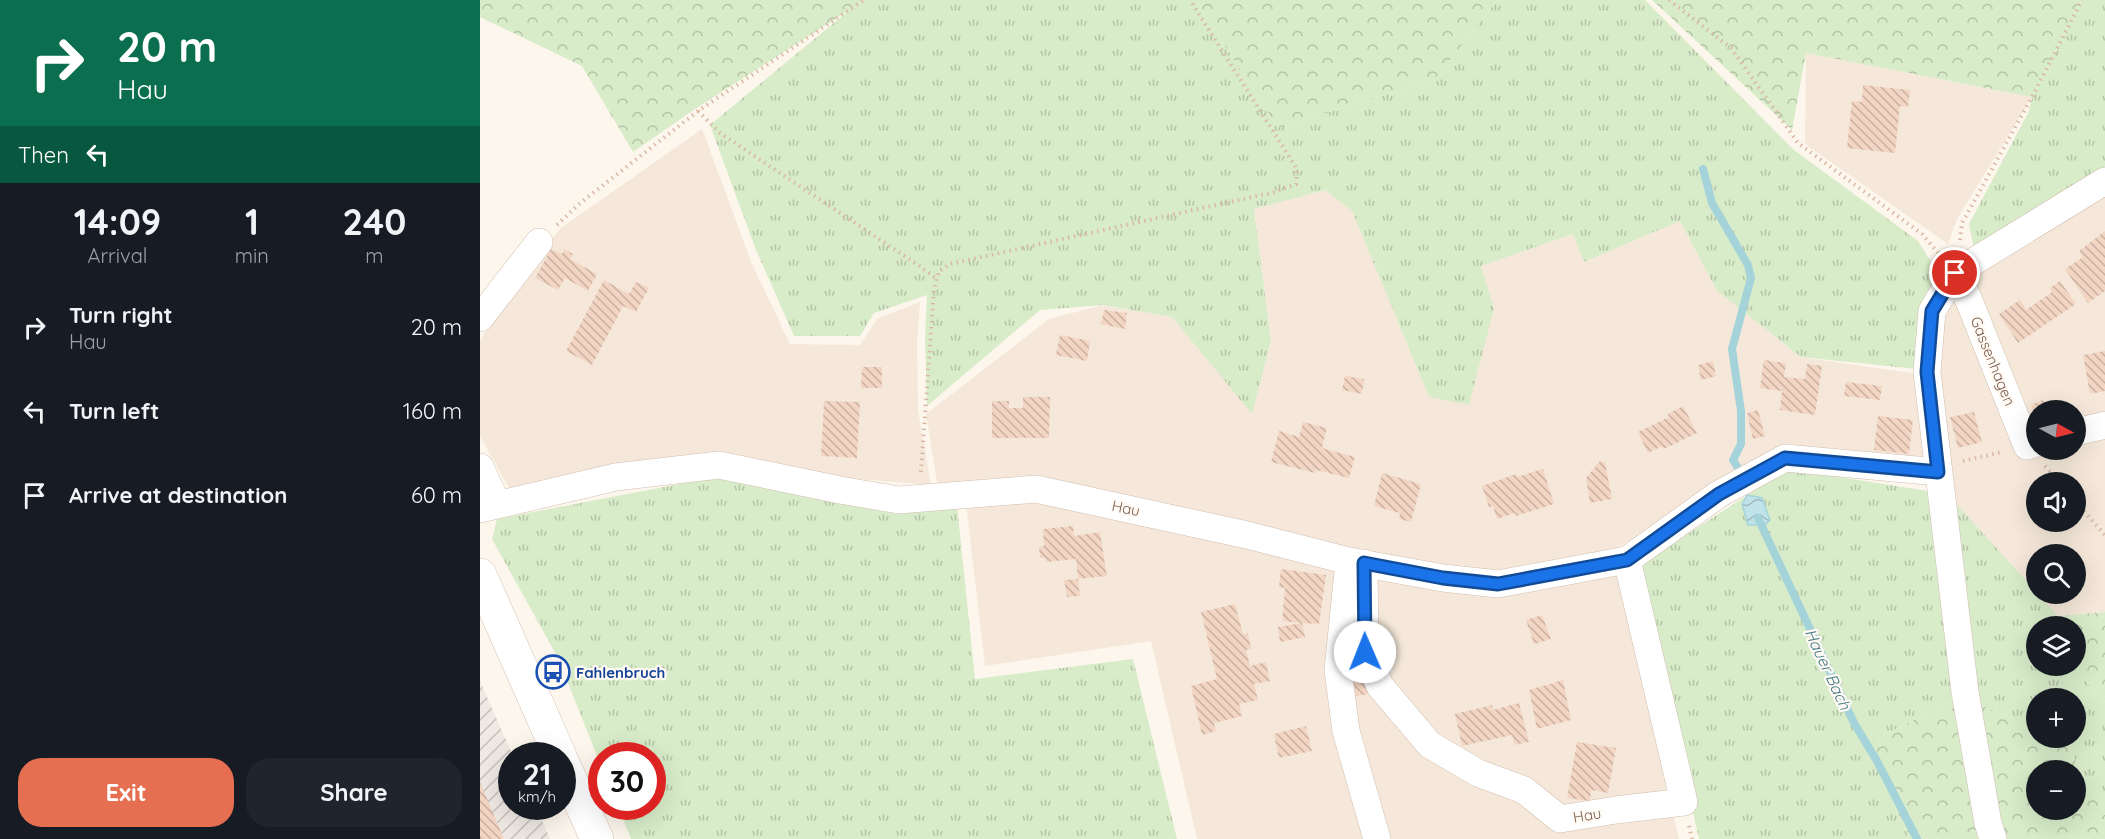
<!DOCTYPE html>
<html lang="en">
<head>
<meta charset="utf-8">
<style>
  :root { --surface:#171b24; --page:#20242c; --text:#f1f3f6; --muted:#9ea1a6; --accent:#e76f51 }
  body { margin:0; font-family:Quicksand,sans-serif; background:var(--page); color:var(--text); height:100vh; display:flex; flex-direction:column; font-size:22px; white-space:nowrap }
  * { box-sizing:border-box; margin:0 }
  p { font-size:20px; color:var(--muted) }
  .icon { flex:none; width:33px; height:33px; fill:none; stroke:currentColor; stroke-width:2; stroke-linecap:round; stroke-linejoin:round }
  .map { position:relative; flex:1; overflow:hidden }
  .drawer { display:flex; flex-direction:column; background:var(--surface); width:480px }
  .drawer>* { flex:none }
  .guide { background:#0b6e4f; color:#fff; overflow:hidden }
  .needle { width:39px; rotate:97deg }
  .controls { position:absolute; left:1546px; top:400px; display:grid; gap:12px }
  .controls a { display:grid; place-items:center; width:60px; height:60px; border-radius:50%; background:var(--surface); box-shadow:0 6px 24px #0002; font-size:30px }
  .speed { position:absolute; left:18px; top:742px; display:flex; gap:12px; font-size:30px; font-weight:700; text-align:center }
  .speed>* { display:grid; place-content:center; width:78px; height:78px; border-radius:50%; background:var(--surface); box-shadow:0 6px 24px #0002; line-height:1 }
  .speed small { font-size:15px; font-weight:400 }
  .speed .limit { border:9px solid #d22; background:#fff; color:#111 }
  .pin { position:absolute; display:grid; place-items:center; width:51px; height:51px; color:#fff; margin:-26px; border:3px solid #fff; border-radius:50%; box-shadow:0 2px 6px #0007 }
  .me { position:absolute; width:66px; margin:-33px; rotate:359deg; stroke-linejoin:round; filter:drop-shadow(0 0 4px #0008) }
  .turn { display:flex; align-items:center; gap:21px; height:126px; padding:0 18px; font-size:27px }
  .turn .icon { width:78px; height:78px; stroke-width:2.5 }
  .turn b { display:block; font-size:42px; line-height:51px }
  .then { display:flex; align-items:center; height:57px; padding:0 18px; background:#0003; gap:12px; font-size:22px }
  .eta { display:flex; justify-content:space-evenly; align-items:center; height:102px; text-align:center }
  .eta b { font-size:36px; font-weight:700; line-height:42px }
  .primary-button { display:flex; gap:12px; margin-top:auto; padding:12px 18px }
  .primary-button a { flex:1; height:69px; border-radius:24px; background:var(--accent); color:#fff; font-size:24px; font-weight:700; line-height:69px; text-align:center }
  .primary-button a+a { background:var(--page); color:var(--text) }
  ul { padding:0; list-style:none }
  li { display:flex; align-items:center; gap:18px; height:84px; padding:0 18px }
  li div { flex:1 }
  li b { display:block; font-size:22px }
  li em { font-style:normal }
  main { display:flex; flex:1; min-height:0 }
  .map>svg:first-child { display:block }
  .residential { fill:#f5e8da; fill-rule:evenodd }
  .industrial { fill:url(#industrial-furrows) }
  .grass { fill:url(#grass-tufts) }
  .forest { fill:url(#forest-crowns); fill-rule:evenodd }
  .water { fill:url(#water-waves); stroke:#a5d3da; stroke-width:1.5 }
  .lines { fill:none; stroke-linecap:round; stroke-linejoin:round }
  .stream { stroke:#a5d3da; stroke-width:8 }
  .building { fill:url(#building-back-hatch) }
  .minor-casing { stroke:#d1beb0; stroke-width:28 }
  .secondary-casing { stroke:#d6c0b0; stroke-width:34 }
  .path { stroke:#d9b8a5; stroke-width:4; stroke-dasharray:1.5 4.5; stroke-linecap:butt }
  .minor { stroke:#fff; stroke-width:27 }
  .secondary { stroke:#fff; stroke-width:33 }
  .route-casing { stroke:#114b97; stroke-width:15 }
  .route { stroke:#1a73e8; stroke-width:10 }
  .labels { text-anchor:middle; dominant-baseline:central; stroke-width:4.5; stroke-linejoin:round; paint-order:stroke }
  .street-label { font-size:15px; fill:#7a5c4d; stroke:#fffaf3 }
  .transit-label { font-size:15px; font-weight:bold; fill:#164399; stroke:#fffaf3; text-anchor:start }
  .water-label { font-size:16px; font-style:italic; fill:#437c86; stroke:#fffaf3 }
</style>
</head>
<body>
<main>
<section class="drawer">
<div class="guide">
<div class="turn"><svg class="icon" aria-label="right" viewBox="0 0 24 24"><path d="M7 20v-9h11M14 6l5 5-5 5"/></svg><div><b>20 m</b>Hau</div></div>
<div class="then">Then<svg class="icon" aria-label="left" viewBox="0 0 24 24"><path d="M17 20v-9H6M10 6l-5 5 5 5"/></svg></div>
</div>
<div class="eta">
<div><b>14:09</b><p>Arrival</p></div>
<div><b>1</b><p>min</p></div>
<div><b>240</b><p>m</p></div>
</div>
<ul>
<li><svg class="icon" aria-label="right" viewBox="0 0 24 24"><path d="M7 20v-9h11M14 6l5 5-5 5"/></svg><div><b>Turn right</b><p>Hau</p></div><em>20 m</em></li>
<li><svg class="icon" aria-label="left" viewBox="0 0 24 24"><path d="M17 20v-9H6M10 6l-5 5 5 5"/></svg><div><b>Turn left</b></div><em>160 m</em></li>
<li><svg class="icon" aria-label="arrive" viewBox="0 0 24 24"><path d="M6 21V4h12l-3 4 3 4H6"/></svg><div><b>Arrive at destination</b></div><em>60 m</em></li>
</ul>
<div class="primary-button"><a>Exit</a><a>Share</a></div>
</section>
<div class="map">
<svg width="1625" height="839" viewBox="0 0 1625 839">
  <defs>
    <pattern id="industrial-furrows" width="10" height="10" patternUnits="userSpaceOnUse" patternTransform="scale(1.5)"><rect width="10" height="10" fill="#efe9e4"/><path d="M-1 1l2-2M0 10L10 0M9 11l2-2" fill="none" stroke="#c7c0bb"/></pattern>
    <pattern id="grass-tufts" width="24" height="20" patternUnits="userSpaceOnUse" patternTransform="scale(1.5)"><rect width="24" height="20" fill="#d8ecc9"/><path d="M3 7l-1-3M5 7V3M7 7l1-3M15 17l-1-3M17 17v-4M19 17l1-3" fill="none" stroke="#b4c2a5"/></pattern>
    <pattern id="forest-crowns" width="20" height="18" patternUnits="userSpaceOnUse" patternTransform="scale(1.5)"><rect width="20" height="18" fill="#d8ecc9"/><path d="M2 6a3 3 0 1 1 6 0M12 15a3 3 0 1 1 6 0" fill="none" stroke="#b4c2a5"/></pattern>
    <pattern id="water-waves" width="16" height="10" patternUnits="userSpaceOnUse" patternTransform="scale(1.5)"><rect width="16" height="10" fill="#bfe3e8"/><path d="M0 5q4-4 8 0t8 0" fill="none" stroke="#a0bbbe"/></pattern>
    <pattern id="building-back-hatch" width="6" height="6" patternUnits="userSpaceOnUse" patternTransform="scale(1.5)"><rect width="6" height="6" fill="#f3d5c3"/><path d="M-1 5l2 2M0 0l6 6M5-1l2 2" fill="none" stroke="#cab0a1"/></pattern>
  </defs>
  <rect width="100%" height="100%" fill="#fdf6ec"/>
  <!-- residential -->
  <g class="residential">
    <polygon points="1326,53 1552,97 1477,219 1468,244 1325,144"/>
    <polygon points="222,129 272,264 310,344 380,345 397,319 440,302 437,342 438,410 451,485 353,477 227,454 30,490 0,436 0,341 29,293 81,228"/>
    <polygon points="845,190 872,211 949,397 1014,308 1000,266 1094,234 1104,262 1200,221 1237,291 1321,357 1438,374 1447,465 1297,447 1131,552 1199,839 717,839 671,641 505,666 484,486 458,488 446,414 569,319 623,305 692,317 772,413 791,341 774,208"/>
    <path d="M1625 191V612L1578 616 1558 594H1596V555H1557V593L1473 500 1454 356 1467 306 1496 275ZM1557 411H1596V450H1557ZM1557 483H1596V522H1557Z"/>
  </g>
  <!-- industrial -->
  <polygon class="industrial" points="0,681 33,756 32,756 32,807 56,807 70,839 0,839"/>
  <!-- grass -->
  <g class="grass">
    <polygon points="385,0 716,0 798,128 955,79 1017,0 1165,0 1314,150 1438,241 1458,273 1439,317 1436,369 1321,357 1237,291 1200,221 1104,262 1093,234 1001,266 1014,308 989,405 949,397 872,211 845,190 774,209 791,341 772,414 692,317 623,305 560,310 447,406 445,337 447,295 394,313 380,336 314,336 276,250 230,125 366,13"/>
    <polygon points="1602,0 1625,0 1625,169 1494,250 1489,224 1549,111 1552,97"/>
    <polygon points="1308,469 1448,491 1462,587 1472,701 1388,743 1429,839 1219,839 1158,566"/>
    <polygon points="236,477 416,514 477,505 495,679 653,659 697,839 151,839 138,807 172,807 172,756 122,756 121,766 78,658 12,539 17,519"/>
    <polygon points="1473,500 1578,616 1577,627 1557,627 1557,666 1593,666 1625,702 1625,815 1585,741 1578,738 1596,738 1596,699 1557,699 1557,729 1498,704"/>
  </g>
  <!-- forest -->
  <g class="forest">
    <polygon points="0,0 385,0 218,107 153,152 102,66 0,17"/>
    <polygon points="716,0 1017,0 955,79 798,128"/>
    <polygon points="1172,0 1602,0 1552,97 1326,53 1312,130"/>
    <polygon points="1625,612 1625,702 1593,666 1596,666 1596,627 1577,627 1578,616"/>
    <path d="M1472 701 1498 704 1557 729V738H1578L1585 741 1625 815V839H1429L1388 743ZM1557 771H1596V810H1557Z"/>
  </g>
  <!-- water -->
  <polygon class="water" points="1267,495 1282,498 1290,520 1285,525 1268,525 1262,504"/>
  <g class="lines">
    <!-- stream -->
    <g class="stream">
      <polyline points="1223,169 1232,203 1268,265 1271,278 1252,349 1261,411 1261,444 1253,460 1258,468"/>
      <polyline points="1278,518 1374,723 1397,761 1437,839"/>
    </g>
  </g>
  <!-- building -->
  <g class="building">
    <polygon points="1383,85 1430,90 1428,107 1420,106 1415,153 1367,148 1372,101 1382,102"/>
    <polygon points="1625,231 1625,291 1608,303 1585,269 1603,257 1599,251"/>
    <polygon points="71,249 82,254 84,249 93,254 90,259 117,274 108,291 85,278 78,290 55,278"/>
    <polygon points="124,280 149,294 156,282 169,288 156,312 143,306 112,365 86,351"/>
    <polygon points="1580,281 1596,304 1538,343 1519,314 1540,300 1546,310 1572,292 1570,288"/>
    <polygon points="624,310 647,313 645,329 621,324"/>
    <polygon points="580,335 610,341 607,361 576,355"/>
    <polygon points="1625,351 1625,391 1610,394 1603,355"/>
    <polygon points="1284,360 1306,363 1304,377 1325,379 1327,364 1342,366 1335,415 1300,410 1302,391 1280,388"/>
    <polygon points="1233,361 1236,376 1221,380 1218,365"/>
    <polygon points="382,367 402,367 402,388 381,388"/>
    <polygon points="865,376 884,379 882,394 862,390"/>
    <polygon points="1366,382 1402,386 1400,400 1364,396"/>
    <polygon points="543,397 570,397 569,438 512,438 512,401 529,401 529,408 543,408"/>
    <polygon points="1563,400 1567,411 1557,411 1557,420 1551,405"/>
    <polygon points="344,401 380,402 377,458 341,456"/>
    <polygon points="1203,406 1217,433 1184,449 1182,446 1168,453 1158,432 1189,417 1188,414"/>
    <polygon points="1278,410 1285,436 1273,439 1267,413"/>
    <polygon points="1494,412 1502,442 1478,448 1470,417"/>
    <polygon points="1398,416 1433,420 1429,454 1394,450"/>
    <polygon points="823,422 847,428 842,448 875,457 869,478 836,470 835,473 791,462 799,431 819,437"/>
    <polygon points="1120,461 1125,462 1132,499 1110,503 1106,478"/>
    <polygon points="1063,469 1074,504 1036,516 1035,513 1017,519 1013,506 1009,507 1002,486 1036,474 1037,477"/>
    <polygon points="902,473 941,484 931,522 919,519 920,513 894,506"/>
    <polygon points="593,526 594,536 620,532 627,576 598,579 596,559 566,562 565,558 560,558 559,547 564,546 563,529"/>
    <polygon points="801,569 846,575 839,624 822,623 825,637 800,642 798,627 822,623 802,621 805,588 799,587"/>
    <polygon points="598,579 600,596 587,597 584,580"/>
    <polygon points="755,604 763,634 768,633 771,649 766,650 770,666 786,662 790,681 774,684 778,700 759,704 762,716 734,723 736,731 722,735 711,686 737,679 721,612"/>
    <polygon points="1062,615 1071,639 1054,644 1046,620"/>
    <polygon points="885,671 889,694 876,696 872,674"/>
    <polygon points="1083,680 1091,720 1057,729 1049,690"/>
    <polygon points="1039,703 1049,742 1034,745 1032,735 982,746 975,714 1012,705 1013,710"/>
    <polygon points="826,726 832,751 799,758 794,734"/>
    <polygon points="1097,742 1136,748 1128,793 1111,790 1110,801 1087,798"/>
    <polygon points="0,782 24,839 0,839"/>
  </g>
  <g class="lines">
    <!-- minor casing -->
    <g class="minor-casing">
      <g id="minor">
        <polyline points="1475,273 1488,298 1547,446 1557,443"/>
        <polyline points="0,318 59,242"/>
        <polyline points="1596,432 1625,425"/>
        <polyline points="0,467 17,504"/>
        <polyline points="0,509 136,477 239,465 360,490 419,500 556,489 767,535 869,561 963,578 1018,584 1147,560 1239,494 1305,458 1458,472"/>
        <polyline points="869,562 858,670 866,731 897,839"/>
        <polyline points="884,563 885,652 900,686 950,745 998,773 1044,790 1080,819 1136,810 1204,802 1147,560"/>
        <polyline points="1513,839 1508,823 1485,692 1447,372 1452,311 1475,273 1625,181"/>
      </g>
    </g>
    <!-- secondary casing -->
    <g class="secondary-casing">
      <g id="secondary">
        <polyline points="0,575 80,756"/>
        <polyline points="82,761 117,839"/>
      </g>
    </g>
    <!-- path -->
    <g class="path">
      <polyline points="1189,0 1251,48 1318,143 1442,234 1459,254"/>
      <polyline points="218,111 240,133 438,265 457,279"/>
      <polyline points="77,225 99,204 218,111 384,0"/>
      <polyline points="1480,240 1482,223 1552,97 1602,0"/>
      <polyline points="1483,461 1522,452"/>
      <polyline points="1565,466 1580,483"/>
      <polyline points="441,472 454,289 459,271 470,264 795,192 816,184 817,169 710,0"/>
      <polyline points="1596,502 1625,535"/>
      <polyline points="1209,826 1212,839"/>
    </g>
    <!-- minor -->
    <use href="#minor" class="minor"/>
    <!-- secondary -->
    <use href="#secondary" class="secondary"/>
  </g>
  <g class="lines">
    <!-- route casing -->
    <g class="route-casing">
      <polyline id="route" points="885,652 884,563 963,578 1018,584 1147,560 1239,494 1305,458 1458,472 1447,372 1452,311 1475,273"/>
    </g>
    <!-- route -->
    <use href="#route" class="route"/>
  </g>
  <!-- icons -->
  <defs>
    <g id="bus-ring" transform="scale(1.725)"><circle r="9.5" fill="#fffaf3" stroke="#1a4fb4" stroke-width="1.5"/><path d="M-5-6H5V4H4V6H2V4H-2V6H-4V4H-5ZM-3.5-4V0h7V-4ZM-3.5 1.2v1.5H-2V1.2ZM2 1.2v1.5H3.5V1.2Z" fill="#1a4fb4"/></g>
  </defs>
  <g fill-rule="evenodd">
    <use href="#bus-ring" x="73" y="672"/>
  </g>
  <g class="labels">
    <!-- street labels -->
    <g class="street-label">
      <text transform="translate(1513 361) rotate(68)">Gassenhagen</text>
      <text transform="translate(646 508) rotate(12)">Hau</text>
      <text transform="translate(1107 815) rotate(-10)">Hau</text>
    </g>
    <!-- transit labels -->
    <g class="transit-label">
      <text x="96" y="672">Fahlenbruch</text>
    </g>
    <!-- water labels -->
    <g class="water-label">
      <text transform="translate(1348 669) rotate(65)">Hauer Bach</text>
    </g>
  </g>
</svg>
<div class="controls">
<a><svg class="needle" viewBox="-14 -14 28 28"><path d="M0-13l5 13h-10z" fill="#e53935"/><path d="M0 13l5-13h-10z" fill="#9ea1a6"/></svg></a>
<a><svg class="icon" aria-label="sound" viewBox="0 0 24 24"><path d="M4 9h4l5-4v14l-5-4H4zM17 9q2 3 0 6"/></svg></a>
<a><svg class="icon" aria-label="search" viewBox="0 0 24 24"><circle cx="10" cy="10" r="6"/><path d="M15 15l6 6"/></svg></a>
<a><svg class="icon" aria-label="layers" viewBox="0 0 24 24"><path d="M12 4l9 5-9 5-9-5zM3 14l9 5 9-5"/></svg></a>
<a>+</a>
<a>−</a>
</div>
<div class="speed"><div>21<small>km/h</small></div><div class="limit">30</div></div>
<div class="pin" style="left:1475px;top:273px;background:#d93025"><svg class="icon" aria-label="arrive" viewBox="0 0 24 24"><path d="M6 21V4h12l-3 4 3 4H6"/></svg></div>
<svg class="me" style="left:885px;top:652px" viewBox="-20 -20 40 40"><circle r="19" fill="#fff"/><path d="M0-13L10 11 0 6-10 11z" fill="#1a73e8"/></svg>
</div>
</main>
</body>
</html>
